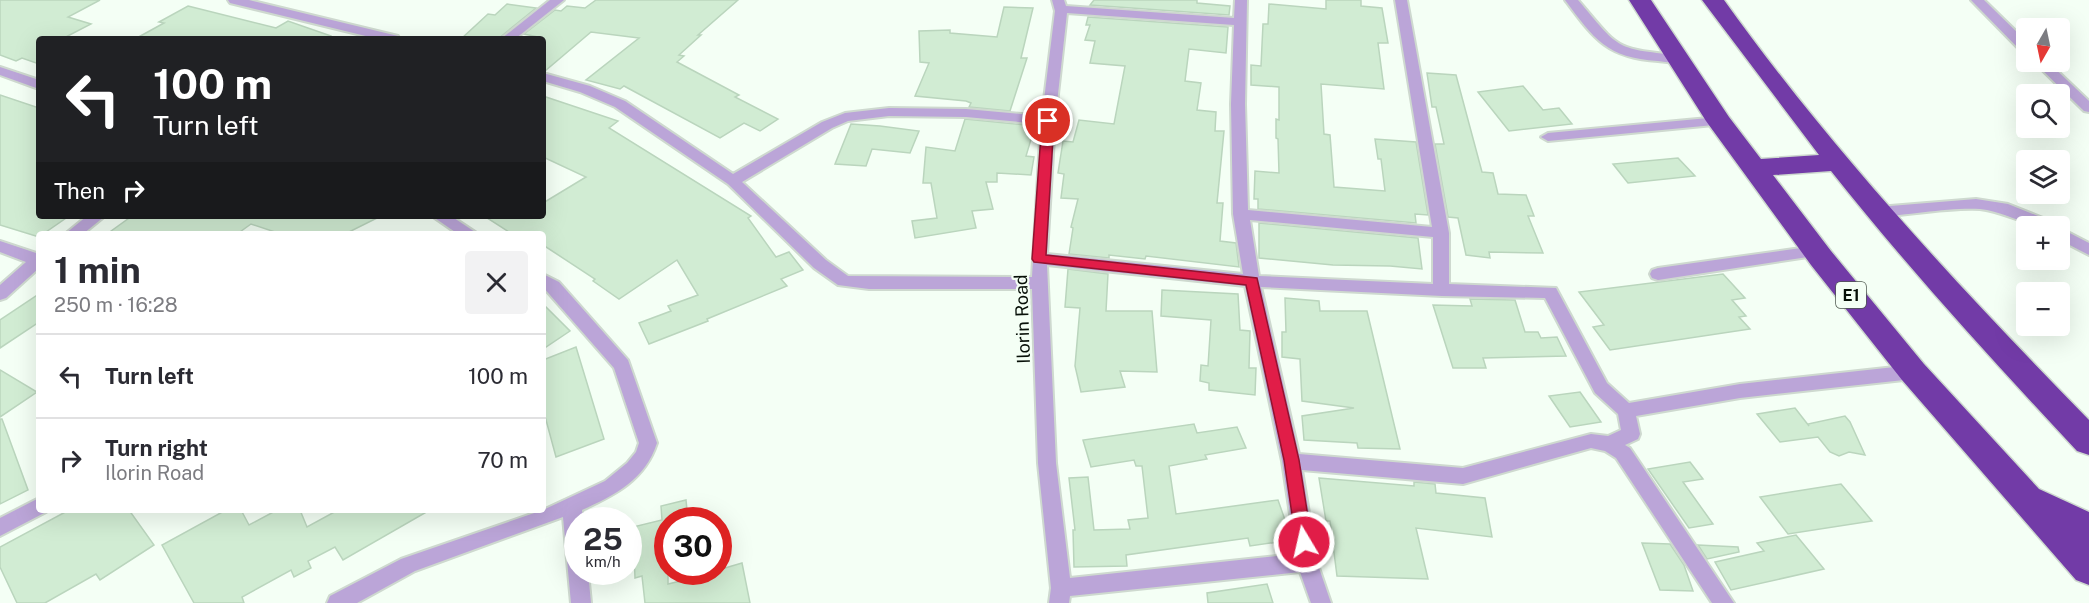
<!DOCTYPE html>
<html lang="en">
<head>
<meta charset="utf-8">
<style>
  :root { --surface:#fff; --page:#f2f2f3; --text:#2b2b33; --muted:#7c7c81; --line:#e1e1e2 }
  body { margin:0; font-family:"Public Sans",sans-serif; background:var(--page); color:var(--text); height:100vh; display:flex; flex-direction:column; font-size:22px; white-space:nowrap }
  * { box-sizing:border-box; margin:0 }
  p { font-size:20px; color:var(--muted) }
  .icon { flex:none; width:33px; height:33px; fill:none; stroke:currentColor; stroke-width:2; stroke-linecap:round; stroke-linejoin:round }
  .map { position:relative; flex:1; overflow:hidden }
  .details { position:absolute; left:36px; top:231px; width:510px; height:282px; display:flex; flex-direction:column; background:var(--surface); border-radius:6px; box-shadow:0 6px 24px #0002 }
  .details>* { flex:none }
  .banner { position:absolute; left:36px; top:36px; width:510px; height:183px; border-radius:6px; box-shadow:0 6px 24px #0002; background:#202124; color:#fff; overflow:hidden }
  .needle { width:39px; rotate:189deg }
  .tools { position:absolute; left:2016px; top:18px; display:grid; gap:12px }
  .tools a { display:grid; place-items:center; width:54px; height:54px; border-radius:6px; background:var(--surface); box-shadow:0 6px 24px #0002; font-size:30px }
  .speed { position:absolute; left:564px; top:507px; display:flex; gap:12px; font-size:30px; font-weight:700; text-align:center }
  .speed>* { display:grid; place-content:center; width:78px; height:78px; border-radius:50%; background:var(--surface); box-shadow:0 6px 24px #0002; line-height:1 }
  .speed small { font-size:15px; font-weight:400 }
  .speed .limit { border:9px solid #d22; background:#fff; color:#111 }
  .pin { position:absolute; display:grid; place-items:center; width:51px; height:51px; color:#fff; margin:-26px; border:3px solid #fff; border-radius:50%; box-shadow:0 2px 6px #0007 }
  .me { position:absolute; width:66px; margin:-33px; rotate:351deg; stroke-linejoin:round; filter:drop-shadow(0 0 4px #0008) }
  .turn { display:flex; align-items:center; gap:21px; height:126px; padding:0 18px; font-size:27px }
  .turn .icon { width:78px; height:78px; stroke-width:2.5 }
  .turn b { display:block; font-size:42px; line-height:51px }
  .then { display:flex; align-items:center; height:57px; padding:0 18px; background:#0003; gap:12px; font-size:22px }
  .round { display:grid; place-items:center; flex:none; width:63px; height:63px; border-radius:6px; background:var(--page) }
  .head { display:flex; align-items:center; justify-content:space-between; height:102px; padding:0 18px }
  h1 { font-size:36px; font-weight:700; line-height:45px }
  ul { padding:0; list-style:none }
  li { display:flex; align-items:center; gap:18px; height:84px; padding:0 18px; border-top:2px solid var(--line) }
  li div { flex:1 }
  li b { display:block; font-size:22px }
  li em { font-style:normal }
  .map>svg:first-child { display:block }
  .building { fill:#d1ecd3; stroke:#bad5bd; stroke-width:1.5 }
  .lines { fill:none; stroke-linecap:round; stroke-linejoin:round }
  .minor-casing { stroke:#ced9cf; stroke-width:4 }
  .motorway-casing { stroke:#ced9cf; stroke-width:3 }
  .minor { fill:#bba5d8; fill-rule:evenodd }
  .motorway { fill:#723ba7; fill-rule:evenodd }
  .route { fill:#e11d48; stroke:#92132f; stroke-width:1.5 }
  .labels { text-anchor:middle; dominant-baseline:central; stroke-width:4.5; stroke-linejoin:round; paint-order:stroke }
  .shield { fill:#f4fff5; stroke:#4e584f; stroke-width:1.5 }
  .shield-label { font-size:16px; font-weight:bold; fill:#071008 }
  .street-label { font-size:18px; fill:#071008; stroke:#f4fff5 }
</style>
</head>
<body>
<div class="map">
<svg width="2089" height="603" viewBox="0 0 2089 603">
  <rect width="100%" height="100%" fill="#f4fff5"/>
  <!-- building -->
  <g class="building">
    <polygon points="0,0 100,0 68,17 91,24 62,39 39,39 39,64 22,58 16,61 0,55"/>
    <polygon points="596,0 738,0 698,35 701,35 679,55 684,56 677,62 739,95 735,97 778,119 760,131 744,123 720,138 624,86 620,89 586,80 639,38 591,32 545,71 543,71 543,38 524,34 555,10 561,11 567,6 585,8"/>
    <polygon points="1094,0 1197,0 1197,3 1230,6 1229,15 1090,5"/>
    <polygon points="1326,0 1361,0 1361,6 1382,8 1388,43 1378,43 1384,89 1321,84 1324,134 1330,135 1334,187 1385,191 1381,159 1378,159 1375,139 1416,142 1428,215 1415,214 1416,223 1258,209 1258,199 1254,199 1255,171 1279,173 1278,139 1276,138 1276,119 1279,120 1279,87 1251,85 1251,65 1261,66 1263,24 1268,24 1269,4 1326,9"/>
    <polygon points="507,4 536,8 498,39 461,39 488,14 495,15"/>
    <polygon points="188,6 276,28 288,21 331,36 330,39 135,39 164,23 159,22"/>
    <polygon points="1004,7 1033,8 1021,58 1027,58 1010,111 969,107 971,103 966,101 915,96 929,63 920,62 919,31 950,30 950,33 997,37"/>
    <polygon points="1088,17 1228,27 1226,53 1189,49 1185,81 1201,83 1197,110 1216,112 1215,131 1224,131 1217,203 1223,203 1220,241 1236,243 1239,267 1146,256 1145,259 1109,255 1109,258 1069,254 1073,228 1071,227 1078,199 1061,198 1064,174 1058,173 1063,141 1073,142 1079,120 1114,124 1125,66 1090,63 1095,41 1085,40 1090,25 1086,25"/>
    <polygon points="1427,73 1456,75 1482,172 1493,173 1498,194 1526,195 1534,216 1528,216 1543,253 1489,252 1490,258 1466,255 1458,218 1448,217 1435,144 1444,144 1436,107 1432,107"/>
    <polygon points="1523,86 1543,110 1559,108 1572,124 1509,131 1478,92"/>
    <polygon points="0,95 39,108 39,216 69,216 43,234 39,234 39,237 0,225"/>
    <polygon points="543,96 618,121 609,128 751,216 748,218 776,257 789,252 803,270 781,279 787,286 707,319 708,321 649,344 639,323 671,311 668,306 698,295 677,260 619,299 593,281 595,279 543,245 543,234 512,234 484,216 543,216 543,203 586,177 543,157"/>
    <polygon points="965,119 1035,126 1026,156 1034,157 1031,175 997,173 997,182 986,182 993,209 972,211 976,228 915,238 912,221 937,218 931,183 923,183 926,147 955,151"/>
    <polygon points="851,124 880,126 919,131 910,153 872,149 866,166 835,164"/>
    <polygon points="1678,158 1695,176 1628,183 1613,164"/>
    <polygon points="132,216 381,216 345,234 281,234 251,224 237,234 107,234"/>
    <polygon points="1259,223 1418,238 1422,269 1390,266 1333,265 1259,258"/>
    <polygon points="1068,269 1108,274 1106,311 1152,311 1157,372 1120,371 1125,387 1081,392 1075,366 1080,308 1065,307"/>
    <polygon points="1723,274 1745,298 1732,300 1746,316 1739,317 1750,329 1610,350 1593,327 1604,325 1579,292"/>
    <polygon points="1162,290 1238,294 1240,330 1250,331 1249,368 1256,368 1255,395 1209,390 1209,383 1200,381 1201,365 1208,366 1211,320 1161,316"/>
    <polygon points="39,294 39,322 0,348 0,320"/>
    <polygon points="1285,298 1319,301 1320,311 1367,311 1400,449 1358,448 1357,443 1304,440 1302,416 1354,408 1302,401 1300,359 1282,357 1282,332 1286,332"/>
    <polygon points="1470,299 1515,300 1525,332 1538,332 1541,338 1557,337 1566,356 1483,358 1486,368 1453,368 1433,305 1472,306"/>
    <polygon points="543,304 570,331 543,349"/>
    <polygon points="576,347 604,439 556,457 543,409 543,360"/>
    <polygon points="0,370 37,392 0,417"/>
    <polygon points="1580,392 1601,422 1570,427 1549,396"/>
    <polygon points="1795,408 1809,426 1808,424 1845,416 1850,422 1865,455 1849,452 1839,456 1830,452 1818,437 1780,442 1757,414"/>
    <polygon points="0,419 2,419 28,490 0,504"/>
    <polygon points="1194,424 1197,433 1237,427 1246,448 1205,455 1207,459 1169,466 1176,514 1278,500 1292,540 1250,546 1248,538 1126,555 1127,566 1074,567 1073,530 1075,530 1069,478 1088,477 1094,530 1130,529 1128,520 1148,518 1142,466 1136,466 1134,460 1091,467 1083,440"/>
    <polygon points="1690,462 1703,479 1683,482 1713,524 1689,528 1648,469"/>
    <polygon points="1319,478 1414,486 1414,482 1435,484 1436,493 1485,498 1492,537 1416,528 1428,579 1337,576 1330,521 1326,521"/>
    <polygon points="1841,484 1872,521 1788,534 1760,497"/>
    <polygon points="686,500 688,520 668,520 668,584 718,572 718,570 742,563 750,603 645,603 642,576 635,578 633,527 662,520 661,506"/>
    <polygon points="69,510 129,510 154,545 100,580 96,574 45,603 17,603 0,567 0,547"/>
    <polygon points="226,510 241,510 249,525 277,510 300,510 307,527 338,510 430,510 343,560 335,547 308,561 311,568 294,577 291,570 242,597 244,603 194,603 162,545"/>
    <polygon points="1796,535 1824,569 1731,590 1715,562 1764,551 1757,543"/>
    <polygon points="1642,543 1670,544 1684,565 1693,591 1660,590"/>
    <polygon points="1698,545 1738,547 1739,552 1707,559"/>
    <polygon points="1267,584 1273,603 1208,603 1207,593"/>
  </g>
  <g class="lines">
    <!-- minor casing -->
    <g class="minor-casing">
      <g id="minor">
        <polygon points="228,0 249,0 398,36 400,39 378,39 230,3"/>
        <polygon points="550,0 564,0 515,39 501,39"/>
        <path d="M1052 0H1064L1066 6 1234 18 1235 0H1247L1245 104 1248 210 1432 227 1395 0H1407L1449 233V284L1556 288 1607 383 1629 403 1740 384 1913 365 1919 367 1922 372 1919 377 1913 379 1740 398 1636 416 1640 434 1638 439 1625 445 1630 448 1734 603H1712L1616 458 1605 451 1591 448 1463 484 1302 470 1317 562 1331 603H1311L1300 572 1070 596 1069 603H1049L1051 588 1038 463 1032 289H869L838 285 814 268 728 184 615 107 580 92 543 81V73L590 86 625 101 733 174 822 122 845 113 889 108 966 109 1042 116 1055 11ZM1067 13 1234 25 1231 104 1233 214 1243 274 1047 254 1055 121ZM889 116 966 117 1041 124 1032 277 848 276 826 260 742 182 832 128 848 121ZM1250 220 1433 237V284L1259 276ZM1047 265 1245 286 1282 461 1296 554 1070 578 1056 463ZM1261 287 1442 296 1545 298 1595 393 1618 414 1621 430 1608 436 1591 434 1463 468 1299 454Z"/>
        <path d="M1565 0H1578C1619 48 1613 49 1678 55L1684 59C1678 65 1667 62 1658 61 1607 58 1594 39 1565 0Z"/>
        <polygon points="1971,0 1984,0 2026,41 2026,52 2021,51"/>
        <polygon points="2034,62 2048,62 2089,101 2089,112 2084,111"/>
        <polygon points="0,67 39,80 39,89 0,75"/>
        <polygon points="1719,117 1726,121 1724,124 1548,141 1541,137 1548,133"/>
        <path d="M1976 199 2008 204 2053 222 2056 226C2029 229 2007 212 1980 209 1952 207 1907 215 1878 217L1870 212 1878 207Z"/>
        <polygon points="87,216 105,216 83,234 65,234"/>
        <polygon points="432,216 451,216 478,234 458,234"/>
        <polygon points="2060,228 2089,243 2089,255 2060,240"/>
        <polygon points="0,241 39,254 39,268 6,298 0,300 0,285 26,262 0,252"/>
        <polygon points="1815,246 1821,247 1823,251 1821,255 1658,280 1652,278 1650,274 1652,270 1658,268"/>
        <path d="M543 274 559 282 628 360 657 443C645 480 615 495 582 510L583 520H578V572H588L591 603H571L563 517 415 571 357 603H327L330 596 401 559 543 510 605 481 627 463 636 452 639 443 614 368 543 287Z"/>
        <polygon points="39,498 39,510 47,510 46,512 0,536 0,518"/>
      </g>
    </g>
    <!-- motorway casing -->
    <g class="motorway-casing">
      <path id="motorway" d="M1629 0H1651L1729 117 1761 159 1819 155 1702 0H1724C1832 151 1960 288 2089 420V455L2077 451C1992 360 1908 268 1831 171L1773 175 1831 251 1924 364 2039 489 2089 512V585L2076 580 1902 380 1811 265 1706 121Z"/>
    </g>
    <!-- minor -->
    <use href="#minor" class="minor"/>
    <!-- motorway -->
    <use href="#motorway" class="motorway"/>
  </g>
  <!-- route -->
  <polygon class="route" points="1048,117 1054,121 1046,255 1257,278 1299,460 1312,542 1310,547 1304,549 1298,547 1296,542 1284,460 1246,285 1034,262 1032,259 1042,121"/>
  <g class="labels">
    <!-- shield labels -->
    <rect class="shield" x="1836" y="282" width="30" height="26" rx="4.5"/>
    <g class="shield-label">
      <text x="1851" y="295">E1</text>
    </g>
    <!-- street labels -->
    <g class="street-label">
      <text transform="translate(1022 319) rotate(-92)">Ilorin Road</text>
    </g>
  </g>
</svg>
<div class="tools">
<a><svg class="needle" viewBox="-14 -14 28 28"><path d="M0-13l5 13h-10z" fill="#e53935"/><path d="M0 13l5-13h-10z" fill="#7c7c81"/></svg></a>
<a><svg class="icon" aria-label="search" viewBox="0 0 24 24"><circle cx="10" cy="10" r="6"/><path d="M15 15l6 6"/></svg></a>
<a><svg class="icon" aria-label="layers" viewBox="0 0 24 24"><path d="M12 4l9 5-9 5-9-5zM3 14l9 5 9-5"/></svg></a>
<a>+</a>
<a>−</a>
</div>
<div class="speed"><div>25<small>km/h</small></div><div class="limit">30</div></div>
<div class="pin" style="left:1048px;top:121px;background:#d93025"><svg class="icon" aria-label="arrive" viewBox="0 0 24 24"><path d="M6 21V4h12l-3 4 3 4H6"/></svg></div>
<svg class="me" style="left:1304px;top:542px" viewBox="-20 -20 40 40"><circle r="17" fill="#e11d48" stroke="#fff" stroke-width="3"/><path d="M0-11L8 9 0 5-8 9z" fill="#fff"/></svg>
<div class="banner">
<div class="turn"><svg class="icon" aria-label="left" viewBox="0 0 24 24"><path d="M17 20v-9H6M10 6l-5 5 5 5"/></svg><div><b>100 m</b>Turn left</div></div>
<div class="then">Then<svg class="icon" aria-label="right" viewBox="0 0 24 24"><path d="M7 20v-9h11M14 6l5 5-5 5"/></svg></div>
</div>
<section class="details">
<div class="head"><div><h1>1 min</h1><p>250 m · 16:28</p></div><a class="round"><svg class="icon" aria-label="close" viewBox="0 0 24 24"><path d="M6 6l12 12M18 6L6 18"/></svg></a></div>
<ul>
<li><svg class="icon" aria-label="left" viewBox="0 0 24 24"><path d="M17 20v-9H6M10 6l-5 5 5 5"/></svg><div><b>Turn left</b></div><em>100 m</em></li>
<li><svg class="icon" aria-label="right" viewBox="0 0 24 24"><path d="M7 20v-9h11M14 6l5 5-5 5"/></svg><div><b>Turn right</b><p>Ilorin Road</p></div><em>70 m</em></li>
</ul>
</section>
</div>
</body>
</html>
